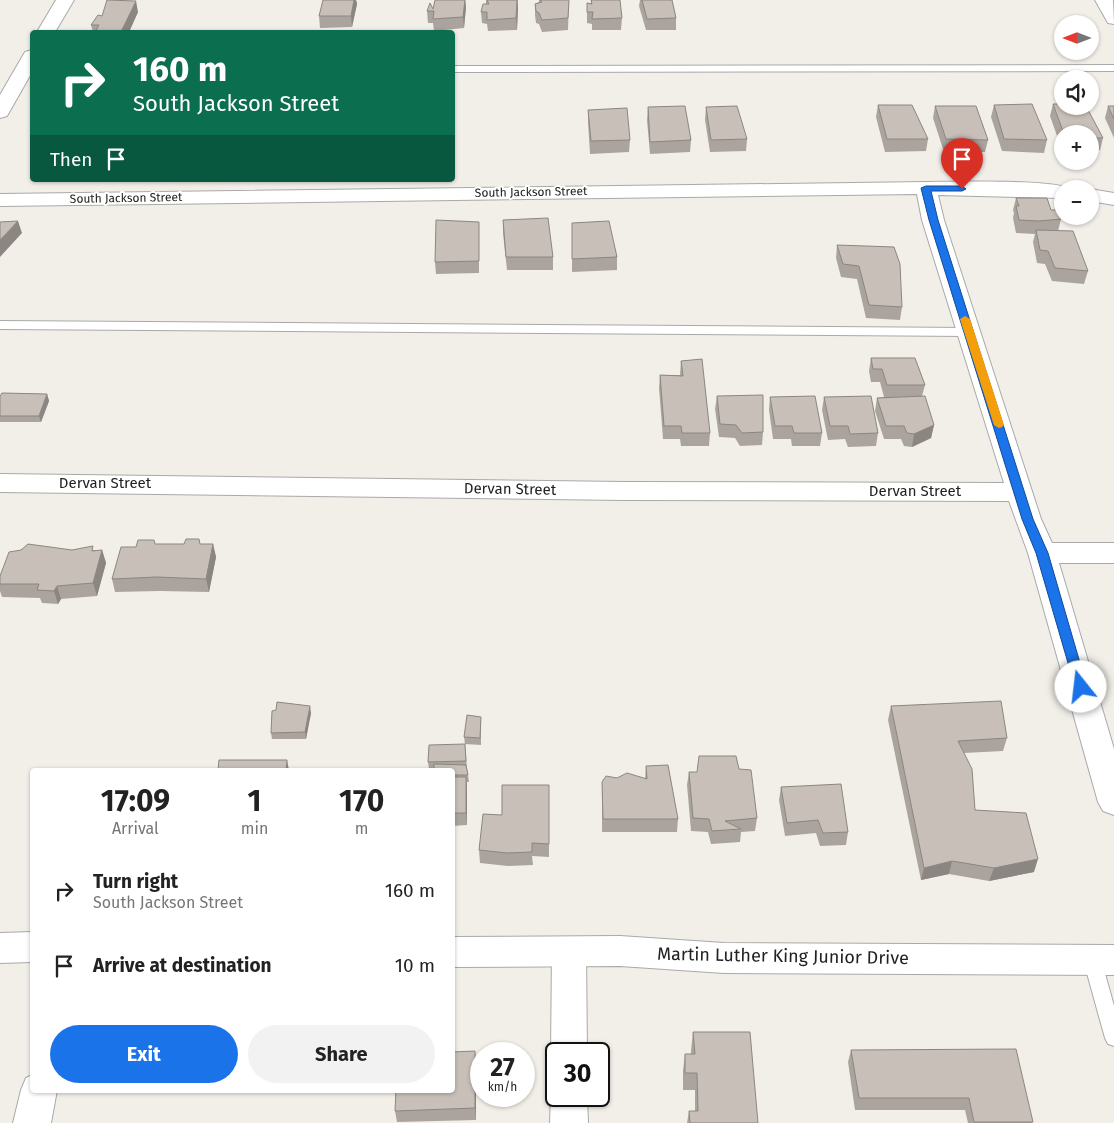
<!DOCTYPE html>
<html lang="en">
<head>
<meta charset="utf-8">
<style>
  :root { --surface:#fff; --page:#f2f2f2; --text:#222; --muted:#767676; --accent:#1a73e8 }
  body { margin:0; font-family:"Fira Sans",sans-serif; background:var(--page); color:var(--text); height:100vh; display:flex; flex-direction:column; font-size:19px; white-space:nowrap }
  * { box-sizing:border-box; margin:0 }
  p { font-size:16px; color:var(--muted) }
  .icon { flex:none; width:28px; height:28px; fill:none; stroke:currentColor; stroke-width:2; stroke-linecap:round; stroke-linejoin:round }
  .map { position:relative; flex:1; overflow:hidden }
  .details { position:absolute; left:30px; top:768px; width:425px; height:325px; display:flex; flex-direction:column; background:var(--surface); border-radius:5px; box-shadow:0 1px 4px #0004 }
  .details>* { flex:none }
  .hud { position:absolute; left:30px; top:30px; width:425px; height:152px; border-radius:5px; box-shadow:0 1px 4px #0004; background:#0b6e4f; color:#fff; overflow:hidden }
  .needle { width:32px; rotate:270deg }
  .controls { position:absolute; left:1054px; top:15px; display:grid; gap:10px }
  .controls a { display:grid; place-items:center; width:45px; height:45px; border-radius:50%; background:var(--surface); box-shadow:0 1px 4px #0004; font-size:25px }
  .speed { position:absolute; left:470px; top:1042px; display:flex; gap:10px; font-size:25px; font-weight:700; text-align:center }
  .speed>* { display:grid; place-content:center; width:65px; height:65px; border-radius:50%; background:var(--surface); box-shadow:0 1px 4px #0004; line-height:1 }
  .speed small { font-size:12px; font-weight:400 }
  .speed .limit { border:2px solid #111; border-radius:8px; background:#fff; color:#111 }
  .pin { position:absolute; display:grid; place-items:center; width:42px; height:42px; color:#fff; margin:-51px -21px; border-radius:50% 50% 50% 0; rotate:-45deg; box-shadow:0 0 5px #0007 }
  .pin .icon { rotate:45deg }
  .me { position:absolute; width:55px; margin:-28px; rotate:344deg; stroke-linejoin:round; filter:drop-shadow(0 0 4px #0008) }
  .turn { display:flex; align-items:center; gap:18px; height:105px; padding:0 20px; font-size:22px }
  .turn .icon { width:65px; height:65px; stroke-width:2.5 }
  .turn b { display:block; font-size:35px; line-height:42px }
  .then { display:flex; align-items:center; height:48px; padding:0 20px; background:#0003; gap:10px; font-size:19px }
  .eta { display:flex; justify-content:space-evenly; align-items:center; height:85px; text-align:center }
  .eta b { font-size:30px; font-weight:700; line-height:35px }
  .action { display:flex; gap:10px; margin-top:auto; padding:10px 20px }
  .action a { flex:1; height:58px; border-radius:30px; background:var(--accent); color:#fff; font-size:20px; font-weight:700; line-height:58px; text-align:center }
  .action a+a { background:var(--page); color:var(--text) }
  ul { padding:0; list-style:none }
  li { display:flex; align-items:center; gap:15px; height:75px; padding:0 20px }
  li div { flex:1 }
  li b { display:block; font-size:19px }
  li em { font-style:normal }
  .map>svg:first-child { display:block }
  .lines { fill:none; stroke-linecap:round; stroke-linejoin:round }
  .service-casing { stroke:#a9a9a9; stroke-width:2 }
  .minor-casing { stroke:#a9a9a9; stroke-width:2 }
  .tertiary-casing { stroke:#a9a9a9; stroke-width:2 }
  .service { fill:#fff; fill-rule:evenodd }
  .minor { fill:#fff; fill-rule:evenodd }
  .tertiary { fill:#fff; fill-rule:evenodd }
  .wall { fill:#aba49e }
  .shaded-wall { fill:#8b8681 }
  .building { fill:#c7bfb8; stroke:#8b8681 }
  .route { fill:#1a73e8; stroke:#114b97 }
  .slow { fill:#f59e0b }
  .labels { text-anchor:middle; dominant-baseline:central; stroke-width:4; stroke-linejoin:round; paint-order:stroke }
  .far-street-label { font-size:12px; fill:#222; stroke:#fff }
  .street-label { font-size:15px; fill:#222; stroke:#fff }
  .near-street-label { font-size:18px; fill:#222; stroke:#fff }
</style>
</head>
<body>
<div class="map">
<svg width="1114" height="1123" viewBox="0 0 1114 1123">
  <rect width="100%" height="100%" fill="#f2efe9"/>
  <g class="lines">
    <!-- service casing -->
    <g class="service-casing">
      <g id="service">
        <polygon points="1114,65 1114,71 452,72 452,66"/>
        <polygon points="0,321 969,328 975,332 969,336 0,329"/>
        <polygon points="1092,951 1098,954 1101,959 1114,1006 1114,1046 1108,1044 1105,1038 1083,959 1086,954"/>
      </g>
    </g>
    <!-- minor casing -->
    <g class="minor-casing">
      <g id="minor">
        <polygon points="56,0 74,0 55,32 37,32"/>
        <polygon points="1095,0 1113,0 1114,24 1108,23"/>
        <polygon points="32,50 32,72 7,116 0,118 0,95 25,52"/>
        <path d="M926 182C952 182 1053 179 1070 189H1062V198L938 195 944 220 1041 519 1052 543H1114V563H1059L1114 749V815L1103 811 1098 802 1028 553 1009 501 624 500 0 492V474L624 482 1004 483 922 220 917 194 0 206V194Z"/>
        <polygon points="1090,189 1114,193 1114,205 1090,201"/>
        <polygon points="569,937 581,941 586,952 587,1054 556,1054 556,1066 551,1054 552,952 557,941"/>
        <polygon points="32,1075 32,1090 57,1090 51,1123 13,1123 21,1090 26,1078"/>
        <polygon points="556,1084 556,1096 587,1096 588,1123 550,1123 551,1096"/>
      </g>
    </g>
    <!-- tertiary casing -->
    <g class="tertiary-casing">
      <g id="tertiary">
        <polygon points="32,932 32,962 0,963 0,933"/>
        <polygon points="620,936 724,943 1114,945 1114,975 724,973 620,966 452,967 452,937"/>
      </g>
    </g>
    <!-- service -->
    <use href="#service" class="service"/>
    <!-- minor -->
    <use href="#minor" class="minor"/>
    <!-- tertiary -->
    <use href="#tertiary" class="tertiary"/>
  </g>
  <!-- wall -->
  <g class="wall">
    <polygon points="323,0 356,0 357,4 352,27 320,28 319,16"/>
    <polygon points="435,0 465,0 466,7 464,28 434,31 433,23 428,23 427,11 433,9"/>
    <polygon points="486,0 518,0 517,30 488,31 487,24 482,23 481,12 486,4"/>
    <polygon points="539,0 569,0 568,30 542,32 539,24 536,23 535,15 535,4 539,2"/>
    <polygon points="591,0 622,18 621,30 592,30 592,24 587,23 587,3 591,3"/>
    <polygon points="640,0 672,0 676,18 676,30 646,30 639,6"/>
    <polygon points="138,12 129,32 93,32 91,25 102,16"/>
    <polygon points="1053,104 1103,138 1100,150 1090,151 1090,134 1062,134 1062,150 1050,116"/>
    <polygon points="878,105 928,139 926,151 885,152 876,117"/>
    <polygon points="994,105 1047,140 1044,153 1002,151 991,117"/>
    <polygon points="935,106 988,140 985,152 944,152 933,118"/>
    <polygon points="1108,106 1114,106 1114,138 1105,118"/>
    <polygon points="648,107 691,140 690,152 650,154 647,120"/>
    <polygon points="706,107 747,139 746,151 710,152 705,120"/>
    <polygon points="588,110 630,140 629,152 590,154 588,122"/>
    <polygon points="1016,198 1051,210 1061,219 1058,231 1088,271 1084,284 1052,281 1045,264 1037,263 1033,242 1035,234 1016,233 1013,218 1014,213 1013,210"/>
    <polygon points="503,220 553,257 553,270 507,270 503,233"/>
    <polygon points="479,222 479,273 436,274 435,262"/>
    <polygon points="572,223 617,257 617,270 572,272"/>
    <polygon points="837,245 902,307 900,320 866,318 857,279 841,277 836,258"/>
    <polygon points="871,358 925,385 922,396 934,425 931,438 912,447 904,446 901,439 884,439 875,411 877,398 884,397 880,382 871,382 869,371"/>
    <polygon points="681,361 710,433 709,446 681,446 680,439 663,439 659,388 660,375 680,375"/>
    <polygon points="47,394 49,401 41,422 0,422 0,396"/>
    <polygon points="717,396 763,432 762,445 740,446 735,438 719,437 715,409"/>
    <polygon points="770,397 822,433 820,446 792,446 791,439 773,439 769,410"/>
    <polygon points="824,397 878,433 876,446 848,447 845,439 828,440 822,410"/>
    <polygon points="155,544 213,544 216,557 209,592 160,591 115,592 112,579 136,547"/>
    <polygon points="72,550 102,550 106,563 97,596 61,599 58,604 42,603 40,598 2,597 0,591 0,576"/>
    <polygon points="891,706 1007,738 1003,751 964,753 975,810 1034,872 989,881 949,874 921,880 888,720"/>
    <polygon points="311,713 306,739 272,739 271,733"/>
    <polygon points="481,717 481,745 465,744 464,737"/>
    <polygon points="465,744 467,768 469,782 467,782 467,825 452,826 452,770 429,769 428,762"/>
    <polygon points="646,766 678,819 677,832 602,832 602,782 617,778 645,779"/>
    <polygon points="739,769 757,818 755,831 741,832 740,842 711,844 708,832 691,831 687,785 689,772 697,772"/>
    <polygon points="549,785 549,857 532,856 533,865 508,866 480,863 479,850 502,815"/>
    <polygon points="781,787 848,832 846,845 820,846 816,833 785,836 779,800"/>
    <polygon points="693,1032 758,1123 687,1123 689,1111 695,1111 695,1090 683,1090 683,1071 685,1054 691,1054 691,1050"/>
    <polygon points="851,1050 1033,1122 1032,1123 968,1123 965,1110 855,1110 848,1062"/>
    <polygon points="476,1063 476,1120 397,1122 395,1111"/>
  </g>
  <!-- shaded-wall -->
  <g class="shaded-wall">
    <polygon points="354,0 356,0 357,4 352,27 351,16"/>
    <polygon points="465,0 466,7 464,28 463,17"/>
    <polygon points="518,0 518,9 517,30 516,18"/>
    <polygon points="136,1 138,12 129,32 121,32"/>
    <polygon points="18,221 22,233 0,257 0,240"/>
    <polygon points="47,394 49,401 41,422 39,416"/>
    <polygon points="934,425 931,438 912,447 914,434"/>
    <polygon points="213,544 216,557 209,592 206,579"/>
    <polygon points="102,550 106,563 97,596 93,583"/>
    <polygon points="57,586 61,599 58,604 54,591"/>
    <polygon points="310,706 311,713 306,739 305,732"/>
    <polygon points="287,760 289,770 286,770"/>
    <polygon points="466,777 467,790 467,825 466,813"/>
    <polygon points="1038,859 1034,872 989,881 994,868"/>
    <polygon points="952,861 949,874 921,880 924,868"/>
    <polygon points="475,1051 476,1063 476,1120 475,1108"/>
  </g>
  <!-- building -->
  <g class="building">
    <polygon points="107,0 136,1 121,32 95,32 99,25 91,25 98,15 102,16"/>
    <polygon points="323,0 354,0 351,16 319,16"/>
    <polygon points="435,0 465,0 463,17 433,19 434,11 427,11 430,3 433,9"/>
    <polygon points="487,0 517,0 516,18 487,20 487,12 481,12 483,4 489,4"/>
    <polygon points="540,0 569,0 568,18 542,20 539,13 536,11 535,4 542,2"/>
    <polygon points="591,0 620,0 622,18 592,19 593,12 587,12 587,3 592,4"/>
    <polygon points="642,0 672,0 676,18 647,19"/>
    <polygon points="1032,104 1047,140 1004,139 994,105"/>
    <polygon points="1053,104 1062,104 1062,106 1086,106 1103,138 1090,138 1090,134 1064,134"/>
    <polygon points="878,105 912,105 928,139 887,139"/>
    <polygon points="685,106 691,140 650,142 648,107"/>
    <polygon points="737,106 747,139 711,140 706,107"/>
    <polygon points="935,106 976,106 988,140 946,139"/>
    <polygon points="1108,106 1114,106 1114,119"/>
    <polygon points="627,108 630,140 591,141 588,110"/>
    <polygon points="1016,198 1047,198 1051,210 1059,210 1061,219 1039,221 1019,220 1016,206 1019,206"/>
    <polygon points="548,218 553,257 506,257 503,220"/>
    <polygon points="436,220 479,222 479,261 435,262"/>
    <polygon points="18,221 0,240 0,222"/>
    <polygon points="609,221 617,257 572,259 572,223"/>
    <polygon points="1036,230 1073,231 1088,271 1055,268 1048,251 1040,250"/>
    <polygon points="837,245 894,247 900,264 902,307 869,305 859,266 843,264"/>
    <polygon points="871,358 915,358 925,385 887,385 882,369 873,369"/>
    <polygon points="702,359 710,433 682,433 681,426 664,426 660,375 683,376 681,361"/>
    <polygon points="2,393 47,394 39,416 0,416 0,396"/>
    <polygon points="763,395 763,432 742,433 736,425 720,424 717,396"/>
    <polygon points="815,396 822,433 794,433 792,426 775,426 770,397"/>
    <polygon points="871,396 878,433 850,434 848,426 830,426 824,397"/>
    <polygon points="925,396 934,425 914,434 907,433 904,426 886,426 877,398"/>
    <polygon points="186,539 199,539 200,544 213,544 206,579 157,577 112,579 121,547 136,547 138,540 154,540 155,544 184,544"/>
    <polygon points="28,544 72,550 93,546 92,551 102,550 93,583 57,586 54,591 37,590 39,584 0,584 0,576 9,552 21,550"/>
    <polygon points="1001,701 1007,738 958,741 972,769 975,810 1026,813 1038,859 994,868 952,861 924,868 891,706"/>
    <polygon points="277,702 310,706 305,732 271,733 272,711 276,710"/>
    <polygon points="467,715 481,717 480,738 464,737"/>
    <polygon points="465,744 466,761 428,762 429,745"/>
    <polygon points="699,756 736,756 739,769 751,770 757,818 725,821 741,829 712,831 709,819 693,818 689,772 697,772"/>
    <polygon points="219,760 287,760 286,770 218,770"/>
    <polygon points="434,764 466,765 468,775 452,775 452,770 434,770"/>
    <polygon points="668,765 678,819 603,819 602,782 606,776 617,778 627,773 647,779 646,766"/>
    <rect x="452" y="777" width="14" height="36"/>
    <polygon points="841,784 848,832 823,833 818,820 787,823 781,787"/>
    <polygon points="502,785 549,785 549,844 532,843 532,852 507,853 479,850 483,814 502,815"/>
    <polygon points="693,1032 750,1032 758,1123 690,1123 689,1111 698,1111 697,1073 685,1073 685,1054 695,1054"/>
    <polygon points="1016,1049 1033,1122 974,1122 969,1098 859,1098 851,1050"/>
    <polygon points="475,1051 475,1108 395,1111 396,1090 452,1090 452,1052"/>
  </g>
  <!-- route -->
  <polygon class="route" points="926,186 962,186 966,189 962,191 931,191 938,220 1033,519 1048,553 1087,687 1085,690 1076,690 1075,687 1036,553 1022,519 929,220 921,188"/>
  <!-- slow -->
  <polygon class="slow" points="965,316 970,319 1004,425 1002,427 999,428 994,425 960,319"/>
  <g class="labels">
    <!-- far-street labels -->
    <g class="far-street-label">
      <text transform="translate(531 192) rotate(-1)">South Jackson Street</text>
      <text transform="translate(126 198) rotate(-1)">South Jackson Street</text>
    </g>
    <!-- street labels -->
    <g class="street-label">
      <text x="105" y="483">Dervan Street</text>
      <text transform="translate(510 489) rotate(1)">Dervan Street</text>
      <text x="915" y="491">Dervan Street</text>
    </g>
    <!-- near-street labels -->
    <g class="near-street-label">
      <text transform="translate(783 956) rotate(1)">Martin Luther King Junior Drive</text>
    </g>
  </g>
</svg>
<div class="controls">
<a><svg class="needle" viewBox="-14 -14 28 28"><path d="M0-13l5 13h-10z" fill="#e53935"/><path d="M0 13l5-13h-10z" fill="#767676"/></svg></a>
<a><svg class="icon" aria-label="sound" viewBox="0 0 24 24"><path d="M4 9h4l5-4v14l-5-4H4zM17 9q2 3 0 6"/></svg></a>
<a>+</a>
<a>−</a>
</div>
<div class="speed"><div>27<small>km/h</small></div><div class="limit">30</div></div>
<div class="pin" style="left:962px;top:189px;background:#d93025"><svg class="icon" aria-label="arrive" viewBox="0 0 24 24"><path d="M6 21V4h12l-3 4 3 4H6"/></svg></div>
<svg class="me" style="left:1081px;top:687px" viewBox="-20 -20 40 40"><circle r="19" fill="#fff"/><path d="M0-13L10 11 0 6-10 11z" fill="#1a73e8"/></svg>
<div class="hud">
<div class="turn"><svg class="icon" aria-label="right" viewBox="0 0 24 24"><path d="M7 20v-9h11M14 6l5 5-5 5"/></svg><div><b>160 m</b>South Jackson Street</div></div>
<div class="then">Then<svg class="icon" aria-label="arrive" viewBox="0 0 24 24"><path d="M6 21V4h12l-3 4 3 4H6"/></svg></div>
</div>
<section class="details">
<div class="eta">
<div><b>17:09</b><p>Arrival</p></div>
<div><b>1</b><p>min</p></div>
<div><b>170</b><p>m</p></div>
</div>
<ul>
<li><svg class="icon" aria-label="right" viewBox="0 0 24 24"><path d="M7 20v-9h11M14 6l5 5-5 5"/></svg><div><b>Turn right</b><p>South Jackson Street</p></div><em>160 m</em></li>
<li><svg class="icon" aria-label="arrive" viewBox="0 0 24 24"><path d="M6 21V4h12l-3 4 3 4H6"/></svg><div><b>Arrive at destination</b></div><em>10 m</em></li>
</ul>
<div class="action"><a>Exit</a><a>Share</a></div>
</section>
</div>
</body>
</html>
